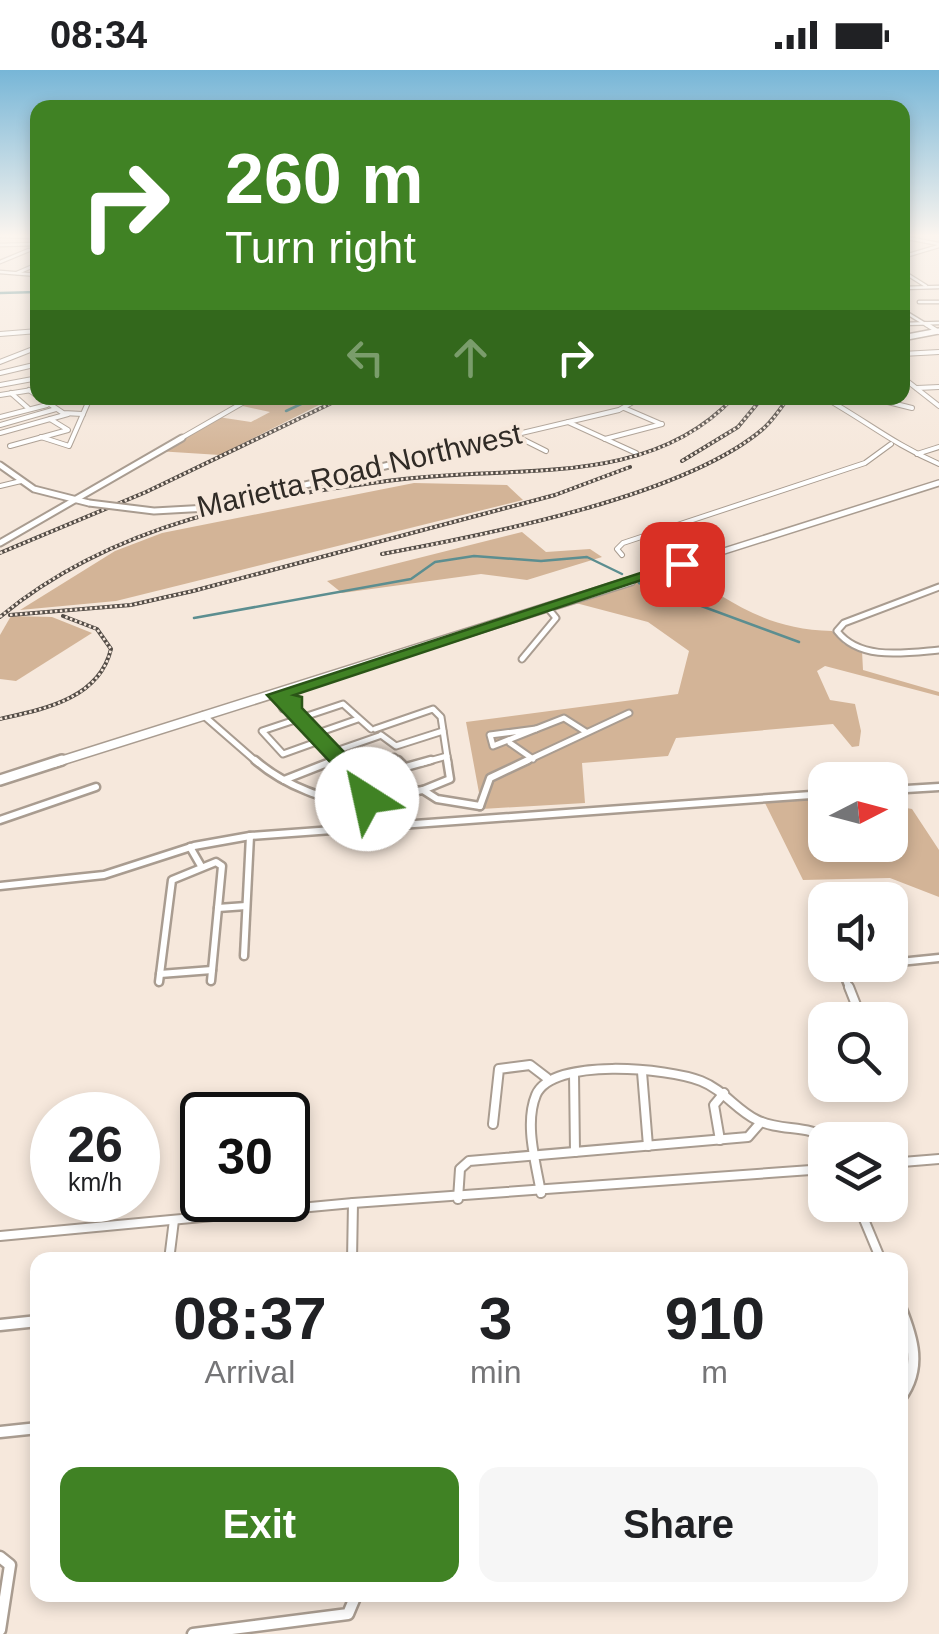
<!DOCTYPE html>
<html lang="en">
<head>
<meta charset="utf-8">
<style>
  :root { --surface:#fff; --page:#f6f6f6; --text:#202124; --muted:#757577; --accent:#408224 }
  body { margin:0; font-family:Arial,sans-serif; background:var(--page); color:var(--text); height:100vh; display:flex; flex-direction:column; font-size:38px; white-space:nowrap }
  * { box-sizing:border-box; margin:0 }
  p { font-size:32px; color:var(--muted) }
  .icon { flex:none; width:55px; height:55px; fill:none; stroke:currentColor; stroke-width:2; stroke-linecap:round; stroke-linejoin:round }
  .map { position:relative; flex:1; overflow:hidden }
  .side { position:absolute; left:30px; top:1182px; width:878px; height:350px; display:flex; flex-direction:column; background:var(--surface); border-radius:20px; box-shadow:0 5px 15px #0003 }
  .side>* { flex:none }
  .banner { position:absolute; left:30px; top:30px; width:880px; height:305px; border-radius:20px; box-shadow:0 5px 15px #0003; background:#408224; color:#fff; overflow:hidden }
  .needle { width:65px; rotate:84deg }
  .controls { position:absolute; left:808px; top:692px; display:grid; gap:20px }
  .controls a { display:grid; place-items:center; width:100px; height:100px; border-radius:20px; background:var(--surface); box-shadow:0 5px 15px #0003; font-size:50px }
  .speed { position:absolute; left:30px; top:1022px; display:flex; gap:20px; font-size:50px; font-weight:700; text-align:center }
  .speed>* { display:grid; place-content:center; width:130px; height:130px; border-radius:50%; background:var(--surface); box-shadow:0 5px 15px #0003; line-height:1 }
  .speed small { font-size:25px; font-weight:400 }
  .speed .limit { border:5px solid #111; border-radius:15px; background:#fff; color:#111 }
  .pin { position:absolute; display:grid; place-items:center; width:85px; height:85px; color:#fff; margin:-42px; border-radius:20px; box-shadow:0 5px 15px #0006 }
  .me { position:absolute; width:110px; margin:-55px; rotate:325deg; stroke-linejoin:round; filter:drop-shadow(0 0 8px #0008) }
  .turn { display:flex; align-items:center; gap:35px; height:210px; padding:0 30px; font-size:45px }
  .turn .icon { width:130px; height:130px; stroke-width:2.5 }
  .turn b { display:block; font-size:70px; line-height:85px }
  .lanes { display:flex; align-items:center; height:95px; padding:0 30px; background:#0003; justify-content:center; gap:50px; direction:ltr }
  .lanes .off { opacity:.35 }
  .eta { display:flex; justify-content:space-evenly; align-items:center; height:170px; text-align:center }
  .eta b { font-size:60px; font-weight:700; line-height:70px }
  .cta { display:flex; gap:20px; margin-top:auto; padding:20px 30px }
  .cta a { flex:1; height:115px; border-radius:20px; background:var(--accent); color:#fff; font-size:40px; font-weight:700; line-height:115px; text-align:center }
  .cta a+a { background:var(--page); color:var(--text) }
  .status { display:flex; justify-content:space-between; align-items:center; height:70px; padding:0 50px; background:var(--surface); direction:ltr }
  .status svg { height:28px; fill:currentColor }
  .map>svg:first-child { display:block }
  .green { fill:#d3b497 }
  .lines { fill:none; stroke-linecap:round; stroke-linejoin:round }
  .stream { stroke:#5c8e90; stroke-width:2.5 }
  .minor-far5-casing { stroke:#a99c90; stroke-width:5 }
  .minor-far4-casing { stroke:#a99c90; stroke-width:6 }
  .minor-far3-casing { stroke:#a99c90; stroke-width:9 }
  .minor-far2-casing { stroke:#a99c90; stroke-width:11 }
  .minor-far1-casing { stroke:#a99c90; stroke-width:12 }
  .minor-casing { stroke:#a99c90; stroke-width:15 }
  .tertiary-far1-casing { stroke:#a99c90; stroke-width:6 }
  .tertiary-casing { stroke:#a99c90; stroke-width:9 }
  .secondary-far2-casing { stroke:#a99c90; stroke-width:8 }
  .secondary-far1-casing { stroke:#a99c90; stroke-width:11 }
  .secondary-casing { stroke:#a99c90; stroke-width:14 }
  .minor-far5 { stroke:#fff; stroke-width:2.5 }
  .minor-far4 { stroke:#fff; stroke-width:4 }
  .minor-far3 { stroke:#fff; stroke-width:5 }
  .minor-far2 { stroke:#fff; stroke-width:6 }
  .minor-far1 { stroke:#fff; stroke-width:8 }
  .minor { stroke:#fff; stroke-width:10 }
  .tertiary-far1 { stroke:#fff; stroke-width:4 }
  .tertiary { stroke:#fff; stroke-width:5 }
  .secondary-far2 { stroke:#fff; stroke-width:5 }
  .secondary-far1 { stroke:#fff; stroke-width:8 }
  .secondary { stroke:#fff; stroke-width:9 }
  .rail-casing { stroke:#534c46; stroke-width:4 }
  .rail { stroke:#f6e8dc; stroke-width:2.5; stroke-dasharray:2.5; stroke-linecap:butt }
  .tertiary-bridge-casing { stroke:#a99c90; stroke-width:9; stroke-linecap:butt }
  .tertiary-bridge { stroke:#fff; stroke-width:5 }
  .route { fill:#408224; stroke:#2a5417; stroke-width:2.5 }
  .labels { text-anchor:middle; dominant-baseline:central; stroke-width:8; stroke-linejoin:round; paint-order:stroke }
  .far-street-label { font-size:30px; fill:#302b26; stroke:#f6e8dc }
</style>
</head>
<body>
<div class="status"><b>08:34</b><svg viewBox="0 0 49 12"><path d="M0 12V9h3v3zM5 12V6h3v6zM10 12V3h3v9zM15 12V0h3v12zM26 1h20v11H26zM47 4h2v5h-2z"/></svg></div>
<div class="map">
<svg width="939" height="1564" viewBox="0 0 939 1564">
  <rect width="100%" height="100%" fill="#f6e8dc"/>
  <!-- green -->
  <g class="green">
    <polygon points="252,328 333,328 220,385 157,381 218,347 251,352 270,342 238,335"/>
    <polygon points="414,413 507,415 523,430 116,531 20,540 115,481 162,463"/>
    <polygon points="522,462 546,482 590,479 602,487 527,510 481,504 342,523 327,511"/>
    <path d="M674 496C731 531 763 559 832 561L844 574 862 581 863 600 939 622V626L825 596 817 601 830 630 855 634 861 661 859 676 852 677 833 654 676 668 668 686 582 693 585 733 482 739 466 652 678 624 689 581 648 552 572 532Z"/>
    <polygon points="11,546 52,547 92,563 16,611 0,609 0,565"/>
    <polygon points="825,727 825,775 890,775 890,735 912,739 939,780 939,827 890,808 803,810 764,731"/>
  </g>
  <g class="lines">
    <!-- stream -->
    <g class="stream">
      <polyline points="0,223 38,222"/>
      <polyline points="286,341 314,328"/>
      <polyline points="639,513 799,572"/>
      <polyline points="194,548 411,509 435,492 474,486 541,491 587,487 622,504"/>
    </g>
    <!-- minor-far5 casing -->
    <g class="minor-far5-casing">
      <g id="minor-far5">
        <polyline points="0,166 38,167"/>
        <polyline points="902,167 939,174"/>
        <polyline points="0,175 38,174"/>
        <polyline points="902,187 939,176"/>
        <polyline points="0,192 29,180"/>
        <polyline points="902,201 926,216"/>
        <polyline points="0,202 38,205"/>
        <polyline points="17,203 38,194"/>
        <polyline points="902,218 939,217"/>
        <polyline points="919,232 939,232"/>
        <polyline points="902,240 930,257"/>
        <polyline points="902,254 939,253"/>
      </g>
    </g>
    <!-- minor-far4 casing -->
    <g class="minor-far4-casing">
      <g id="minor-far4">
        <polyline points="926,254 939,262"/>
        <polyline points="0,264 38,261"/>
        <polyline points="902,284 939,282"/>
        <polyline points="0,292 38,277"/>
        <polyline points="0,303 38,294"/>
        <polyline points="902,307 939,336"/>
        <polyline points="0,315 38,308"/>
        <polyline points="917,318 939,317"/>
        <polyline points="29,320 63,343 83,344"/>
        <polyline points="11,323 28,338"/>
        <polyline points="0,325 38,319"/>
        <path d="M825 328C866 351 895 375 939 394"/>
        <polyline points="872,328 912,338"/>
        <polyline points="624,338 661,354"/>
        <polyline points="0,347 47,335"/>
        <polyline points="568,352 636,383"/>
        <polyline points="0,355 56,339"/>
        <polyline points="0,363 68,344"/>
        <polyline points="514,365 546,381"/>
        <polyline points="41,367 69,376 90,328"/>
        <polyline points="605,369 662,354"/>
        <polyline points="10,376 68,360 50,349"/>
        <polyline points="917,384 939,377"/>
        <polyline points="0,416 21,411"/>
        <polyline points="622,485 617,479 623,473 865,393 891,374"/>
      </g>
    </g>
    <!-- minor-far3 casing -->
    <g class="minor-far3-casing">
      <g id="minor-far3">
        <path d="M939 517 844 553 837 561C860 591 905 583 939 580"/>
        <polyline points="522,589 556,548 547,537"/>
        <polygon points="295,631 292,638 283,639 280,633"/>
        <polyline points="292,638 343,693"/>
        <polyline points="203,645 258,693"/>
        <polyline points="375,659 433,639 441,647 448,693"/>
        <polygon points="536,659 493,676 490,665"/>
        <polyline points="536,659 564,648 586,662"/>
        <polyline points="315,664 358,649"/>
        <polyline points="381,665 396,676 443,661"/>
        <polyline points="322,670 283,684 262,661 343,634 371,659"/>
        <polyline points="510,673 533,689"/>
        <polyline points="333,682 379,666"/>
        <polyline points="329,693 339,689"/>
        <polyline points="376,693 394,687 400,693"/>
        <polyline points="422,693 447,686"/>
        <polyline points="522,693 629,643"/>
      </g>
    </g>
    <!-- minor-far2 casing -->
    <g class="minor-far2-casing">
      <g id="minor-far2">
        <path d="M255 690C288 719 328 729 369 740L377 757"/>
        <polyline points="341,690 359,710 367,729 423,720 437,729 480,736"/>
        <polyline points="398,690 405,697"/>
        <polyline points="351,701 384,690"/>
        <polyline points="284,710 335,690"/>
        <polyline points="359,710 431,690"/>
        <polyline points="423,720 450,709 447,690"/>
        <polyline points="890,720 939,717"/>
        <polyline points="480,736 490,708 528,690"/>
        <polyline points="0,750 96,717"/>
        <polyline points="190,777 201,796"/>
        <polyline points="0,816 104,805 194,776 250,766 825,724"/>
        <polyline points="218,838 246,836"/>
        <polyline points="244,886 250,766"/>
        <polyline points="890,893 939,888"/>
        <polyline points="160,904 212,900"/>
        <polyline points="159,912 172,810 216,792 222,796 211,911"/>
        <polyline points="850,920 842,900 868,895"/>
      </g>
    </g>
    <!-- minor-far1 casing -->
    <g class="minor-far1-casing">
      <g id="minor-far1">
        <polyline points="849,917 862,950"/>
        <polyline points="642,1002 648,1076"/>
        <polyline points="574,1004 575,1082"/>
        <polyline points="493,1054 499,999 530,995 547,1008"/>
        <polyline points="720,1070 714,1035 724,1023"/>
        <polyline points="890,1093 939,1089"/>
        <path d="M541 1123C536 1093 524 1054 536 1025 552 987 668 998 701 1011 724 1020 736 1040 757 1050 781 1062 808 1054 830 1070"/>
        <polyline points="458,1129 460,1099 469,1091 748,1067 761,1052"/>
        <polyline points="858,1135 881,1190"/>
        <polyline points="0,1166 353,1133 825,1099"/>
        <polyline points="169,1190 174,1150"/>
        <polyline points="352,1190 353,1133"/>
      </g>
    </g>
    <!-- minor casing -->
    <g class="minor-casing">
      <g id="minor">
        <path d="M900 1237C913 1269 922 1298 900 1328"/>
        <polyline points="0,1255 38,1251"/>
        <polyline points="0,1362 38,1358"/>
        <polyline points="0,1487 10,1495 0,1560"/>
        <polyline points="193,1564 348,1544 356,1525"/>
      </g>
    </g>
    <!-- tertiary-far1 casing -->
    <g class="tertiary-far1-casing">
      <g id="tertiary-far1">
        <polyline points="178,370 251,328"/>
        <polyline points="492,370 619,340 640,328"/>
      </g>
    </g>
    <!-- tertiary casing -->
    <g class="tertiary-casing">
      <g id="tertiary">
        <polyline points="0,395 34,419 89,433"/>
        <polyline points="208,438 503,368"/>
        <polyline points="0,473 182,368"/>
      </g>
    </g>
    <!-- secondary-far2 casing -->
    <g class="secondary-far2-casing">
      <g id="secondary-far2">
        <polyline points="902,268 939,261"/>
        <polyline points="623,513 939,413"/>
      </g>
    </g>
    <!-- secondary-far1 casing -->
    <g class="secondary-far1-casing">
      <polyline id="secondary-far1" points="54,693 631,511"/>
    </g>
    <!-- secondary casing -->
    <g class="secondary-casing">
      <polyline id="secondary" points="0,710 62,690"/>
    </g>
    <!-- minor-far5 -->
    <use href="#minor-far5" class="minor-far5"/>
    <!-- minor-far4 -->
    <use href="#minor-far4" class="minor-far4"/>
    <!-- minor-far3 -->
    <use href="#minor-far3" class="minor-far3"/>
    <!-- minor-far2 -->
    <use href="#minor-far2" class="minor-far2"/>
    <!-- minor-far1 -->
    <use href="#minor-far1" class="minor-far1"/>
    <!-- minor -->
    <use href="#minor" class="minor"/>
    <!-- tertiary-far1 -->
    <use href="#tertiary-far1" class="tertiary-far1"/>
    <!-- tertiary -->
    <use href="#tertiary" class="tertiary"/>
    <!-- secondary-far2 -->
    <use href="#secondary-far2" class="secondary-far2"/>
    <!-- secondary-far1 -->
    <use href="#secondary-far1" class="secondary-far1"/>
    <!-- secondary -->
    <use href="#secondary" class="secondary"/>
    <!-- rail casing -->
    <g class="rail-casing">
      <g id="rail">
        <polyline points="682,391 738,357 762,328"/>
        <polyline points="0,483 146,422 342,328"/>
        <path d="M382 484C485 465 686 426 764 358 773 350 781 338 788 328"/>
        <polyline points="10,545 131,535 193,521 555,425 630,397"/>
        <path d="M0 547C113 453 261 426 404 409 516 395 649 418 733 328"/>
        <path d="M0 649C44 639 99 629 111 579L97 559 63 546"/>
      </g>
    </g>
    <!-- rail -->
    <use href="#rail" class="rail"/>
    <!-- tertiary-bridge casing -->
    <g class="tertiary-bridge-casing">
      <polyline id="tertiary-bridge" points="89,433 154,441 208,438"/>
    </g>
    <!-- tertiary-bridge -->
    <use href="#tertiary-bridge" class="tertiary-bridge"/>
  </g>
  <!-- sky -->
  <linearGradient id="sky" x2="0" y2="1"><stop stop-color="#77b6d7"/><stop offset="0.43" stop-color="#fbf5ef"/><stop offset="1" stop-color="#fbf5ef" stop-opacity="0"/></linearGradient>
  <rect width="939" height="385" fill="url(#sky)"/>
  <!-- route -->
  <polygon class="route" points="677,491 690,494 294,625 302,627 302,638 366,705 377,729 374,733 359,733 349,712 267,625"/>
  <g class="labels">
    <!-- far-street labels -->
    <g class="far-street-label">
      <text transform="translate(359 400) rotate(-13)">Marietta Road Northwest</text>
    </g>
  </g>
</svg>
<div class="controls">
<a><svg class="needle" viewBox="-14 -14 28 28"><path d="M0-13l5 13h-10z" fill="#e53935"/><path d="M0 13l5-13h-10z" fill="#757577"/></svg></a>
<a><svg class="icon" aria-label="sound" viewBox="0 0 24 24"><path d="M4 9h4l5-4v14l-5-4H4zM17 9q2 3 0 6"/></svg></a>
<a><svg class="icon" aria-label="search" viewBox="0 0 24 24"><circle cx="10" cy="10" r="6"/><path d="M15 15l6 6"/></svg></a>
<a><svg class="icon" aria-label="layers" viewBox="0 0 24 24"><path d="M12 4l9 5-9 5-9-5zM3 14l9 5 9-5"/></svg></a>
</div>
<div class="speed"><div>26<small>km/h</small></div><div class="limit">30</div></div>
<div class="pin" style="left:682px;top:494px;background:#d93025"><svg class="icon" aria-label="arrive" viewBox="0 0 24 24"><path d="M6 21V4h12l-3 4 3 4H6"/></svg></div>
<svg class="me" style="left:367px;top:729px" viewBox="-20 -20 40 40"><circle r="19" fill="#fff"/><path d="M0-13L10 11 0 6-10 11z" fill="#408224"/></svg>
<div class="banner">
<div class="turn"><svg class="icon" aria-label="right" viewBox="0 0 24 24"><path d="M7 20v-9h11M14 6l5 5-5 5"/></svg><div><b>260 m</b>Turn right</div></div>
<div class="lanes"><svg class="icon off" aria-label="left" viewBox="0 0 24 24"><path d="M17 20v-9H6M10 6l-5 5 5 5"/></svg><svg class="icon off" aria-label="ahead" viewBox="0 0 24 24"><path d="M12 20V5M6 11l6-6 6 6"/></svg><svg class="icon" aria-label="right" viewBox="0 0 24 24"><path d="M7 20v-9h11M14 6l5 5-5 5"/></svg></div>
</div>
<section class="side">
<div class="eta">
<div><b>08:37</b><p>Arrival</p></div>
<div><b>3</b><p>min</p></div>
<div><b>910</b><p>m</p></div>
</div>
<div class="cta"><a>Exit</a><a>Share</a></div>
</section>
</div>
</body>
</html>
